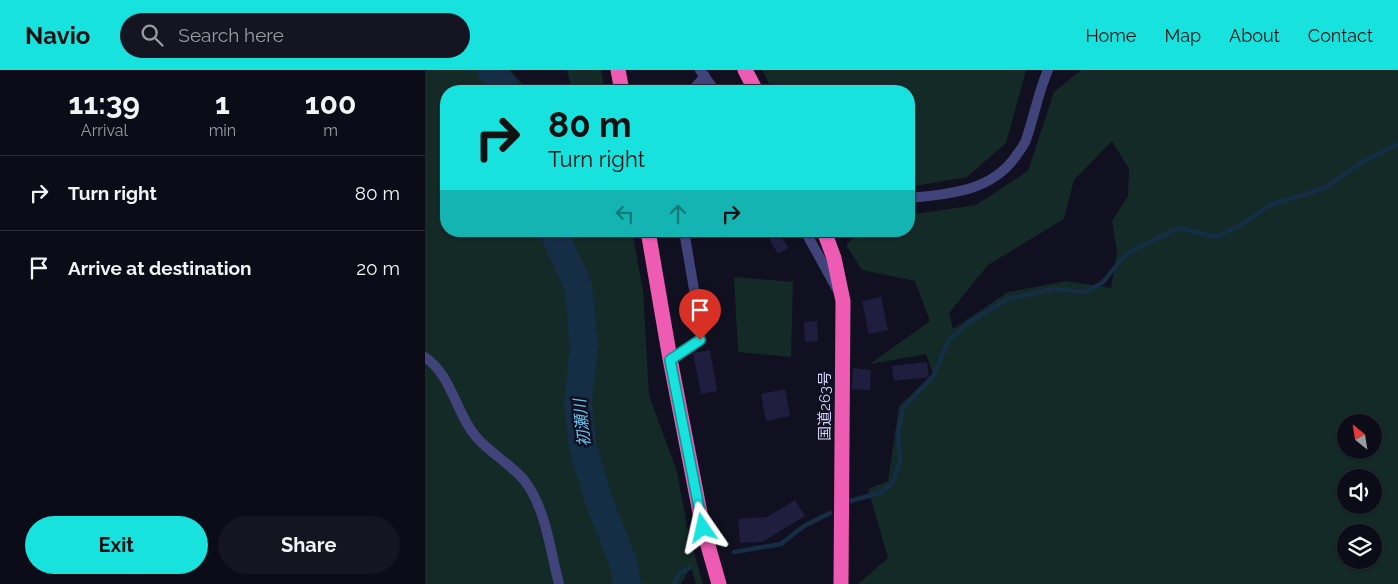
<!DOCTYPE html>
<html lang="en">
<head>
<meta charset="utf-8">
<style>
  :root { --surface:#0c0c18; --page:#151521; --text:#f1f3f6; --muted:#9a9ba2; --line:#2c2c37; --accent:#18e2de }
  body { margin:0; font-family:Raleway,"Noto Sans JP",sans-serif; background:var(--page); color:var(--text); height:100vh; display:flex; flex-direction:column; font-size:19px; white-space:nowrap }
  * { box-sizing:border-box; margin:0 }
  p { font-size:16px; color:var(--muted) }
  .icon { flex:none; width:28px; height:28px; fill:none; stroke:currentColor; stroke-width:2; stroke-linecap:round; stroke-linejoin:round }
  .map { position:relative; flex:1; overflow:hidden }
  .drawer { display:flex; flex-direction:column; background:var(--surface); width:425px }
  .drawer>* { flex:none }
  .guide { position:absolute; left:15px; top:15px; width:475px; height:152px; border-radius:20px; box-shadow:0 1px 4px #0004,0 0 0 1px var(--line); background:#18e2de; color:#111; overflow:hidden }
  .needle { width:32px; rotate:330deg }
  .tools { position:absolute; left:912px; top:344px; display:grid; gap:10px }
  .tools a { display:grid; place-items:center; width:45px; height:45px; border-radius:50%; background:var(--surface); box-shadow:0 1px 4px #0004,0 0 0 1px var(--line); font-size:25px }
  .pin { position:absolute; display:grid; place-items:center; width:42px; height:42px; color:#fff; margin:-51px -21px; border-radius:50% 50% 50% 0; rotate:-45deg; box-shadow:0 0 5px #0007 }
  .pin .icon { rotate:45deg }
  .me { position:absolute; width:55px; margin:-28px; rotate:349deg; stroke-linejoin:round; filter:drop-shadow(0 0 4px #0008) }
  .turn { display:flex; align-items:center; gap:18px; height:105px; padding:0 25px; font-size:22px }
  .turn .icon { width:65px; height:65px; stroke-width:2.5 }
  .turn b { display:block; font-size:35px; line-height:42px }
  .lanes { display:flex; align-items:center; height:48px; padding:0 25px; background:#0003; justify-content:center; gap:25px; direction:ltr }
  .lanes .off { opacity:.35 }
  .eta { display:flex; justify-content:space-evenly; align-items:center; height:85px; text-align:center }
  .eta b { font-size:30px; font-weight:700; line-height:35px }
  .cta { display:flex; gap:10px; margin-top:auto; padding:10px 25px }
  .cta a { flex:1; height:58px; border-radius:30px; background:var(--accent); color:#111; font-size:20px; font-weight:700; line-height:58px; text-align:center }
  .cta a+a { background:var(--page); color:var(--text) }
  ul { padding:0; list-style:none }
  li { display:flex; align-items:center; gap:15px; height:75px; padding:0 25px; border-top:1px solid var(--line) }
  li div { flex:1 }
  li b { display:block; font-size:19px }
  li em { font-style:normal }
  header { display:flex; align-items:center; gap:30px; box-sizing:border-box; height:70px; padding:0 25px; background:var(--accent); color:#111 }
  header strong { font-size:24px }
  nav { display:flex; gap:28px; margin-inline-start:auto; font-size:18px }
  .search { width:350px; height:45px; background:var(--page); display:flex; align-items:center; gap:12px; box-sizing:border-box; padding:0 18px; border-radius:28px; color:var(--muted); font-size:19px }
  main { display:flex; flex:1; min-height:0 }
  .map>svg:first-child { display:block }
  .green { fill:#132a26; fill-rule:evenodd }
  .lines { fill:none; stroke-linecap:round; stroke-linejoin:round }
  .stream { stroke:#152d45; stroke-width:4.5 }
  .river { stroke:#152d45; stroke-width:28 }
  .building { fill:#201e3f }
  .street { stroke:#40447a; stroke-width:10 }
  .highway { stroke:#ed5bb3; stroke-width:15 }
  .route-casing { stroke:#109390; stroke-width:12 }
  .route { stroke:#18e2de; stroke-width:9 }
  .labels { text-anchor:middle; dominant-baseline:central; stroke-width:5; stroke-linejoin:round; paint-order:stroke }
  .street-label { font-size:15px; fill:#d4d4fa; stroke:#101020 }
  .water-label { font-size:16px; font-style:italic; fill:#6dc2ef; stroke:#101020 }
</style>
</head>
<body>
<header>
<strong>Navio</strong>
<div class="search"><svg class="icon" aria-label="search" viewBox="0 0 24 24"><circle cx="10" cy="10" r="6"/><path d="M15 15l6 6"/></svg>Search here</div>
<nav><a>Home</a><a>Map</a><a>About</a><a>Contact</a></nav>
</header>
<main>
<section class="drawer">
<div class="eta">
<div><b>11:39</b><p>Arrival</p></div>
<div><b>1</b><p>min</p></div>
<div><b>100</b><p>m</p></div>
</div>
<ul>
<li><svg class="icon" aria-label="right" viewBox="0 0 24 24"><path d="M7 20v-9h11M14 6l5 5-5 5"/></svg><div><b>Turn right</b></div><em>80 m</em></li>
<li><svg class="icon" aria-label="arrive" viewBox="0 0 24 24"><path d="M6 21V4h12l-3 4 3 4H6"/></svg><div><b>Arrive at destination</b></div><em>20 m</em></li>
</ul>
<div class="cta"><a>Exit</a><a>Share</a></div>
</section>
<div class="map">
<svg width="973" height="514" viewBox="0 0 973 514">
  <rect width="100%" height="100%" fill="#101020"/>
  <!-- green -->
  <g class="green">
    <polygon points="0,0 85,0 104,21 21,21 21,161 207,161 218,220 224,325 252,402 263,462 278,514 271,514 266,497 256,514 0,514"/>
    <polygon points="142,0 176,0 180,21 147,21"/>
    <polygon points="337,0 601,0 581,73 542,107 484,117 484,21 348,21"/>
    <path d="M656 0H973V514H433L463 488 443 419 463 411 474 336 508 304 501 284 445 294 505 251 490 211 437 200 421 175 435 161H484V145L551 135 603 101 629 22ZM687 71 704 99 703 126 687 151 692 181 686 218 642 211 583 222 528 259 524 243 563 195 639 149 649 110ZM921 352H949V380H921ZM921 408H949V435H921ZM921 462H949V490H921Z"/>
    <polygon points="309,207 368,212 366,287 313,282"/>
  </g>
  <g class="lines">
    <!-- stream -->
    <g class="stream">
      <polyline points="422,432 457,422 468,412 475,391 473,362 478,338 509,305 523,271 543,253 583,229 627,219 660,222 677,213 701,184 754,158 790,167 813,157 845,135 900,118 935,93 973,74"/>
      <polyline points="309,482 356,474 379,456 405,443"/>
      <polyline points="249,514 255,503 266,497"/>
    </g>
    <!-- river -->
    <g class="river">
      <polyline points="66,0 82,21"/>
      <polyline points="130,161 130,166 153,215 159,275 153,335 158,378 174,431 199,495 202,514"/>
    </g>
  </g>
  <!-- building -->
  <g class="building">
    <polygon points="340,161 353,161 363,178 353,184"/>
    <polygon points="456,227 463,260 444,264 437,231"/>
    <polygon points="392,251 393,271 380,272 379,252"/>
    <polygon points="285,280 292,321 276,324 268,283"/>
    <polygon points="502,292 504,307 469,311 467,296"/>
    <polygon points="428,298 446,300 445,320 427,319"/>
    <polygon points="360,319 365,346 341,351 336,324"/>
    <polygon points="370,430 380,446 337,472 315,473 313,449 342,447"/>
  </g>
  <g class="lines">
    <!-- street -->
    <g class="street">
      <polyline points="275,0 290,21"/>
      <polyline points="267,21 280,6"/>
      <path d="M484 128C523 124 566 122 591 86 594 81 599 76 601 70 609 47 613 23 623 0"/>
      <polyline points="380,161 412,219"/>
      <path d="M0 287C24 304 29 333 44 357 57 379 83 391 99 410 121 438 125 480 134 514"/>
      <polyline points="245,289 275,270 276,260 259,161"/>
    </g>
    <!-- highway -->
    <g class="highway">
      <polyline points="193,0 197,21"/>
      <polyline points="320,0 331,21"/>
      <polyline points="223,161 245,289 278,458 294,514"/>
      <polyline points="399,161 409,188 418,231 416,514"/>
    </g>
  </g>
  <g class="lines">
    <!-- route casing -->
    <g class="route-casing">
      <polyline id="route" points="275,270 245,290 278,458"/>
    </g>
    <!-- route -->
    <use href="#route" class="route"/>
  </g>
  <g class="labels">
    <!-- street labels -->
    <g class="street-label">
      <text transform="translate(400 336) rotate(-90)">国道263号</text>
    </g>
    <!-- water labels -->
    <g class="water-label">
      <text transform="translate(157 353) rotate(-96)">初瀬川</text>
    </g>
  </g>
</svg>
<div class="tools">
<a><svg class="needle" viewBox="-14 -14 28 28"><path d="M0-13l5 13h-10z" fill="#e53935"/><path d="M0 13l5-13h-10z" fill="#9a9ba2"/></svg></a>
<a><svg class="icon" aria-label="sound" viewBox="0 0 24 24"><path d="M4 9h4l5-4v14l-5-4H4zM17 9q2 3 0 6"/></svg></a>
<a><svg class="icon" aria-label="layers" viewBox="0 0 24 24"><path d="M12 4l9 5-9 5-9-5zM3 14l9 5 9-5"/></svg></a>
</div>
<div class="pin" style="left:275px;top:270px;background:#d93025"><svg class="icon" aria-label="arrive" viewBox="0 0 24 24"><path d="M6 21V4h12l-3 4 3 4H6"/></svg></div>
<svg class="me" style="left:278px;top:458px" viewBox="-20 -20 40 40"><path d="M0-17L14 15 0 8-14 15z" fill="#18e2de" stroke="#fff" stroke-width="4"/></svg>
<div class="guide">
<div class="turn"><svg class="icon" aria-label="right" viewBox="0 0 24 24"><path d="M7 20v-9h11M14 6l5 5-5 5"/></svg><div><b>80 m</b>Turn right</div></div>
<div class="lanes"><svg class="icon off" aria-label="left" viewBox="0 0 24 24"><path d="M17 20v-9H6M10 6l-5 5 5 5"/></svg><svg class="icon off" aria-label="ahead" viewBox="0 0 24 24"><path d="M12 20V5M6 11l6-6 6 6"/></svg><svg class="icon" aria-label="right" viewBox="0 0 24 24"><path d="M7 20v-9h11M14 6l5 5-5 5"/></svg></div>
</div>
</div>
</main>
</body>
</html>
